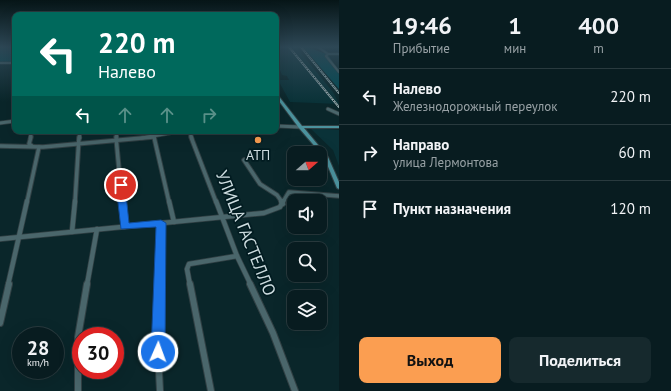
<!DOCTYPE html>
<html lang="ru">
<head>
<meta charset="utf-8">
<style>
  :root { --surface:#081c20; --page:#16292d; --text:#f1f3f6; --muted:#98a1a5; --line:#293a3e; --accent:#fb9e51 }
  body { margin:0; font-family:"PT Sans",sans-serif; background:var(--page); color:var(--text); height:100vh; display:flex; flex-direction:column; font-size:15px; white-space:nowrap }
  * { box-sizing:border-box; margin:0 }
  p { font-size:13px; color:var(--muted) }
  .icon { flex:none; width:22px; height:22px; fill:none; stroke:currentColor; stroke-width:2; stroke-linecap:round; stroke-linejoin:round }
  .map { position:relative; flex:1; overflow:hidden }
  .details { display:flex; flex-direction:column; background:var(--surface); width:332px }
  .details>* { flex:none }
  .guide { position:absolute; left:12px; top:12px; width:267px; height:122px; border-radius:8px; box-shadow:0 4px 16px #0002,0 0 0 1px var(--line); background:#00695c; color:#fff; overflow:hidden }
  .needle { width:26px; rotate:70deg }
  .controls { position:absolute; left:287px; top:146px; display:grid; gap:8px }
  .controls a { display:grid; place-items:center; width:40px; height:40px; border-radius:8px; background:var(--surface); box-shadow:0 4px 16px #0002,0 0 0 1px var(--line); font-size:20px }
  .speed { position:absolute; left:12px; top:327px; display:flex; gap:8px; font-size:20px; font-weight:700; text-align:center }
  .speed>* { display:grid; place-content:center; width:52px; height:52px; border-radius:50%; background:var(--surface); box-shadow:0 4px 16px #0002,0 0 0 1px var(--line); line-height:1 }
  .speed small { font-size:10px; font-weight:400 }
  .speed .limit { border:6px solid #d22; background:#fff; color:#111 }
  .pin { position:absolute; display:grid; place-items:center; width:34px; height:34px; color:#fff; margin:-17px; border:2px solid #fff; border-radius:50%; box-shadow:0 1px 4px #0007 }
  .me { position:absolute; width:44px; margin:-22px; rotate:2deg; stroke-linejoin:round; filter:drop-shadow(0 0 3px #0008) }
  .turn { display:flex; align-items:center; gap:14px; height:84px; padding:0 20px; font-size:18px }
  .turn .icon { width:52px; height:52px; stroke-width:2.5 }
  .turn b { display:block; font-size:28px; line-height:34px }
  .lanes { display:flex; align-items:center; height:38px; padding:0 20px; background:#0003; justify-content:center; gap:20px; direction:ltr }
  .lanes .off { opacity:.35 }
  .eta { display:flex; justify-content:space-evenly; align-items:center; height:68px; text-align:center }
  .eta b { font-size:24px; font-weight:600; line-height:28px }
  .cta { display:flex; gap:8px; margin-top:auto; padding:8px 20px }
  .cta a { flex:1; height:46px; border-radius:8px; background:var(--accent); color:#111; font-size:16px; font-weight:600; line-height:46px; text-align:center }
  .cta a+a { background:var(--page); color:var(--text) }
  ul { padding:0; list-style:none }
  li { display:flex; align-items:center; gap:12px; height:56px; padding:0 20px; border-top:1px solid var(--line) }
  li div { flex:1 }
  li b { display:block; font-size:15px }
  li em { font-style:normal }
  main { display:flex; flex:1; min-height:0 }
  .map>svg:first-child { display:block }
  .built { fill:#0a3238 }
  .green { fill:#004a53 }
  .lines { fill:none; stroke-linecap:round; stroke-linejoin:round }
  .minor-far4-casing { stroke:#314044; stroke-width:3 }
  .minor-far3-casing { stroke:#314044; stroke-width:4.5 }
  .minor-far2-casing { stroke:#314044; stroke-width:5.5 }
  .minor-far1-casing { stroke:#314044; stroke-width:6 }
  .minor-casing { stroke:#314044; stroke-width:8 }
  .major-casing { stroke:#314044; stroke-width:2 }
  .minor-far4 { stroke:#4a666b; stroke-width:2 }
  .minor-far3 { stroke:#4a666b; stroke-width:3 }
  .minor-far2 { stroke:#4a666b; stroke-width:3.5 }
  .minor-far1 { stroke:#4a666b; stroke-width:4.5 }
  .minor { stroke:#4a666b; stroke-width:6 }
  .major { fill:#4b929d; fill-rule:evenodd }
  .rail-casing { stroke:#9aacaf; stroke-width:2 }
  .rail { stroke:#021c21; stroke-width:1; stroke-dasharray:1.5; stroke-linecap:butt }
  .route { fill:#1a73e8; stroke:#114b97 }
  .poi-dot { fill:#fb9e51; stroke:#021c21; stroke-width:1.5 }
  .labels { text-anchor:middle; dominant-baseline:central; stroke-width:3.5; stroke-linejoin:round; paint-order:stroke }
  .poi-label { font-size:14px; fill:#cedde0; stroke:#021c21 }
  .near-street-label { font-size:17px; fill:#cedde0; stroke:#021c21 }
</style>
</head>
<body>
<main>
<div class="map">
<svg width="339" height="391" viewBox="0 0 339 391">
  <rect width="100%" height="100%" fill="#0a262a"/>
  <!-- built -->
  <g class="built">
    <polygon points="276,47 296,47 333,92 339,104 290,102 278,80 289,80 287,76 282,75 278,65 276,65"/>
    <polygon points="310,128 339,130 339,166 333,150"/>
  </g>
  <!-- green -->
  <g class="green">
    <rect x="0" y="47" width="15" height="16"/>
    <path d="M303 47C314 47 317 53 327 53L339 72V89Z"/>
  </g>
  <g class="lines">
    <!-- minor-far4 casing -->
    <g class="minor-far4-casing">
      <g id="minor-far4">
        <polyline points="318,47 328,54 339,54"/>
        <polyline points="328,54 326,56 339,72"/>
        <polyline points="0,63 15,63"/>
      </g>
    </g>
    <!-- minor-far3 casing -->
    <g class="minor-far3-casing">
      <g id="minor-far3">
        <polyline points="328,109 339,114"/>
        <polyline points="0,123 15,121"/>
        <polyline points="276,126 300,127"/>
        <polyline points="79,131 80,138"/>
        <polyline points="116,131 117,138"/>
        <polyline points="189,131 192,138"/>
        <polyline points="30,138 32,131"/>
        <polyline points="142,138 181,131"/>
      </g>
    </g>
    <!-- minor-far2 casing -->
    <g class="minor-far2-casing">
      <g id="minor-far2">
        <polyline points="31,137 29,144 32,146"/>
        <polyline points="116,137 122,202"/>
        <polyline points="154,137 169,202"/>
        <polyline points="191,137 216,202"/>
        <polyline points="0,146 43,147 153,137"/>
        <polyline points="244,160 260,184 277,195 282,202"/>
        <polyline points="27,202 39,147"/>
        <polyline points="75,202 79,137"/>
        <polyline points="283,202 289,192 339,196"/>
      </g>
    </g>
    <!-- minor-far1 casing -->
    <g class="minor-far1-casing">
      <g id="minor-far1">
        <polyline points="122,201 124,227"/>
        <polyline points="169,201 174,222"/>
        <polyline points="216,201 237,256 251,285"/>
        <polyline points="281,201 283,204"/>
        <polyline points="72,232 75,201"/>
        <polyline points="0,239 264,213 280,207 283,201"/>
        <polyline points="8,285 27,201"/>
        <polyline points="87,285 97,229"/>
        <polyline points="160,285 161,223"/>
        <polyline points="190,285 187,269 189,264 237,256"/>
      </g>
    </g>
    <!-- minor casing -->
    <g class="minor-casing">
      <g id="minor">
        <polyline points="160,284 158,352 160,391"/>
        <polyline points="190,284 211,391"/>
        <polyline points="250,284 273,333 295,391"/>
        <polyline points="0,323 9,284"/>
        <polyline points="78,391 78,337 87,284"/>
      </g>
    </g>
    <!-- major casing -->
    <g class="major-casing">
      <polygon id="major" points="276,94 277,94 302,126 339,126 339,128 304,128 328,157 339,182 339,189 337,188 324,157 299,128 276,97"/>
    </g>
    <!-- minor-far4 -->
    <use href="#minor-far4" class="minor-far4"/>
    <!-- minor-far3 -->
    <use href="#minor-far3" class="minor-far3"/>
    <!-- minor-far2 -->
    <use href="#minor-far2" class="minor-far2"/>
    <!-- minor-far1 -->
    <use href="#minor-far1" class="minor-far1"/>
    <!-- minor -->
    <use href="#minor" class="minor"/>
    <!-- major -->
    <use href="#major" class="major"/>
    <!-- rail casing -->
    <g class="rail-casing">
      <g id="rail">
        <polyline points="289,47 339,107"/>
        <polyline points="301,47 339,93"/>
      </g>
    </g>
    <!-- rail -->
    <use href="#rail" class="rail"/>
  </g>
  <!-- sky -->
  <linearGradient id="sky" x2="0" y2="1"><stop stop-color="#061517"/><stop offset="0.46" stop-color="#2d4755"/><stop offset="1" stop-color="#2d4755" stop-opacity="0"/></linearGradient>
  <rect width="339" height="102" fill="url(#sky)"/>
  <!-- route -->
  <polygon class="route" points="121,182 125,185 129,223 161,220 166,223 165,352 163,356 158,358 153,356 151,352 156,227 121,229 116,185"/>
  <!-- markers -->
  <circle class="poi-dot" cx="258" cy="140" r="4"/>
  <g class="labels">
    <!-- poi labels -->
    <g class="poi-label">
      <text x="258" y="155">АТП</text>
    </g>
    <!-- near-street labels -->
    <g class="near-street-label">
      <text transform="translate(246 233) rotate(68)">УЛИЦА ГАСТЕЛЛО</text>
    </g>
  </g>
</svg>
<div class="controls">
<a><svg class="needle" viewBox="-14 -14 28 28"><path d="M0-13l5 13h-10z" fill="#e53935"/><path d="M0 13l5-13h-10z" fill="#98a1a5"/></svg></a>
<a><svg class="icon" aria-label="sound" viewBox="0 0 24 24"><path d="M4 9h4l5-4v14l-5-4H4zM17 9q2 3 0 6"/></svg></a>
<a><svg class="icon" aria-label="search" viewBox="0 0 24 24"><circle cx="10" cy="10" r="6"/><path d="M15 15l6 6"/></svg></a>
<a><svg class="icon" aria-label="layers" viewBox="0 0 24 24"><path d="M12 4l9 5-9 5-9-5zM3 14l9 5 9-5"/></svg></a>
</div>
<div class="speed"><div>28<small>km/h</small></div><div class="limit">30</div></div>
<div class="pin" style="left:121px;top:185px;background:#d93025"><svg class="icon" aria-label="arrive" viewBox="0 0 24 24"><path d="M6 21V4h12l-3 4 3 4H6"/></svg></div>
<svg class="me" style="left:158px;top:352px" viewBox="-20 -20 40 40"><circle r="17" fill="#1a73e8" stroke="#fff" stroke-width="3"/><path d="M0-11L8 9 0 5-8 9z" fill="#fff"/></svg>
<div class="guide">
<div class="turn"><svg class="icon" aria-label="left" viewBox="0 0 24 24"><path d="M17 20v-9H6M10 6l-5 5 5 5"/></svg><div><b>220 m</b>Налево</div></div>
<div class="lanes"><svg class="icon" aria-label="left" viewBox="0 0 24 24"><path d="M17 20v-9H6M10 6l-5 5 5 5"/></svg><svg class="icon off" aria-label="ahead" viewBox="0 0 24 24"><path d="M12 20V5M6 11l6-6 6 6"/></svg><svg class="icon off" aria-label="ahead" viewBox="0 0 24 24"><path d="M12 20V5M6 11l6-6 6 6"/></svg><svg class="icon off" aria-label="right" viewBox="0 0 24 24"><path d="M7 20v-9h11M14 6l5 5-5 5"/></svg></div>
</div>
</div>
<section class="details">
<div class="eta">
<div><b>19:46</b><p>Прибытие</p></div>
<div><b>1</b><p>мин</p></div>
<div><b>400</b><p>m</p></div>
</div>
<ul>
<li><svg class="icon" aria-label="left" viewBox="0 0 24 24"><path d="M17 20v-9H6M10 6l-5 5 5 5"/></svg><div><b>Налево</b><p>Железнодорожный переулок</p></div><em>220 m</em></li>
<li><svg class="icon" aria-label="right" viewBox="0 0 24 24"><path d="M7 20v-9h11M14 6l5 5-5 5"/></svg><div><b>Направо</b><p>улица Лермонтова</p></div><em>60 m</em></li>
<li><svg class="icon" aria-label="arrive" viewBox="0 0 24 24"><path d="M6 21V4h12l-3 4 3 4H6"/></svg><div><b>Пункт назначения</b></div><em>120 m</em></li>
</ul>
<div class="cta"><a>Выход</a><a>Поделиться</a></div>
</section>
</main>
</body>
</html>
